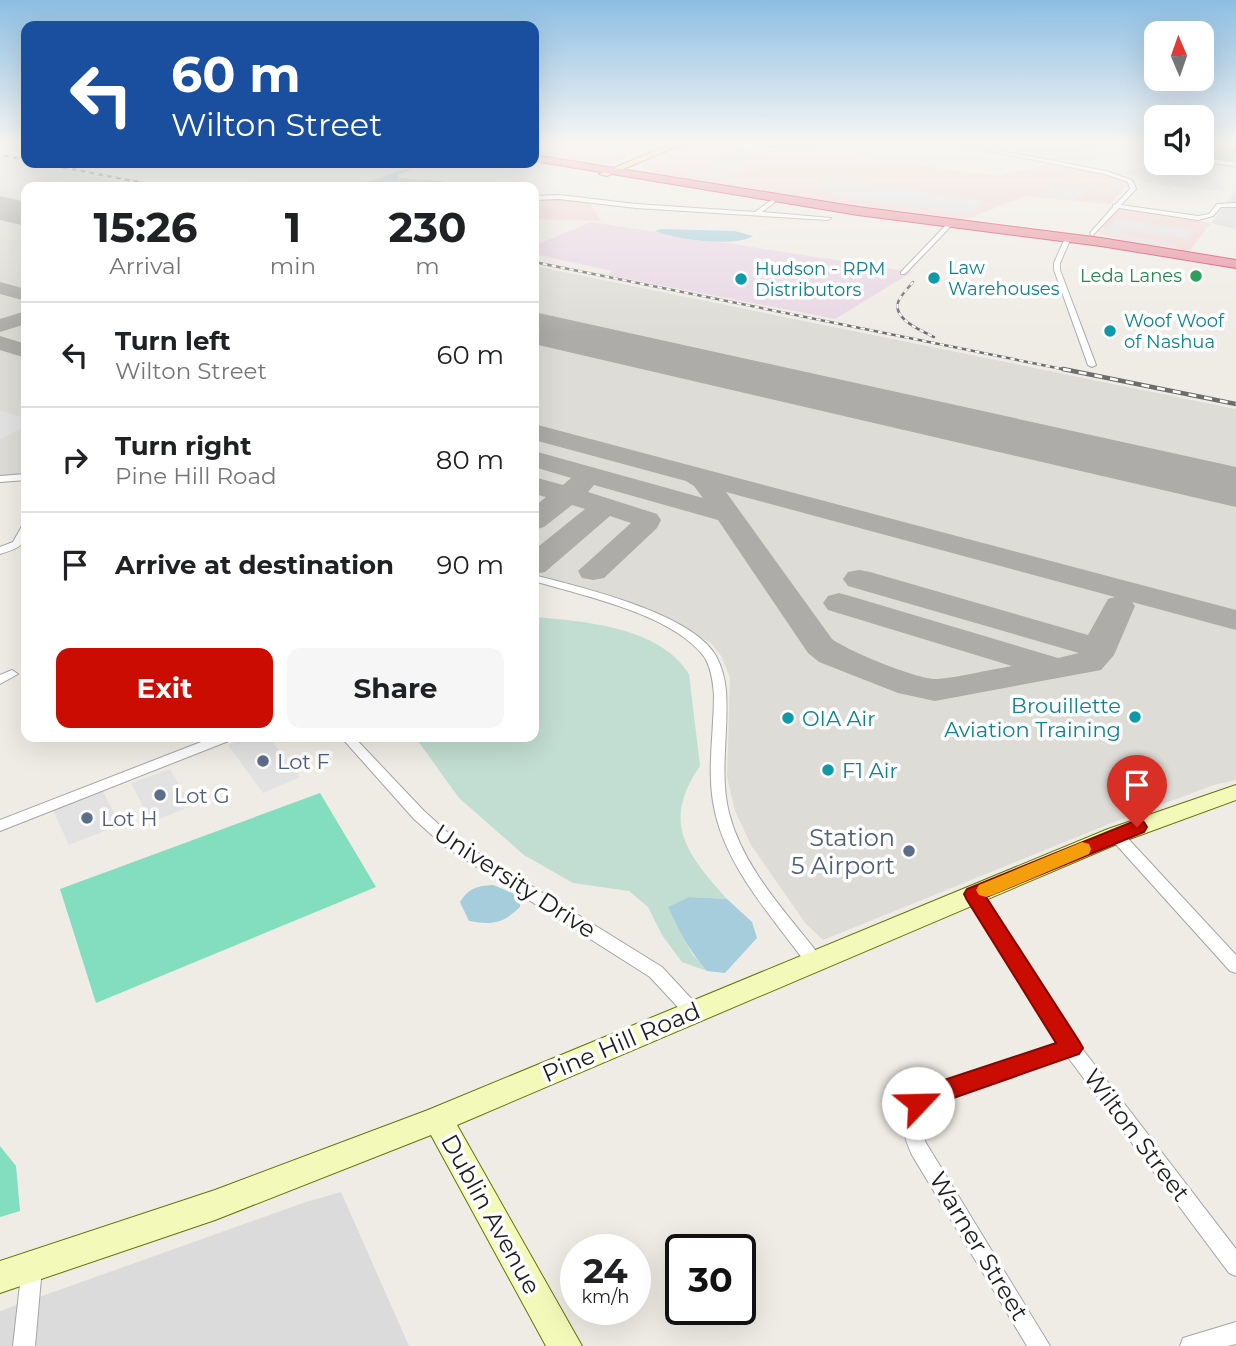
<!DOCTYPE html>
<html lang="en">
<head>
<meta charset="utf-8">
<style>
  :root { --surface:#fff; --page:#f6f6f6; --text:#202124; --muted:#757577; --line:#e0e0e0; --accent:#ca0c02 }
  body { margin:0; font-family:Montserrat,sans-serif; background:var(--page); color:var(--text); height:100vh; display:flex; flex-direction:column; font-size:26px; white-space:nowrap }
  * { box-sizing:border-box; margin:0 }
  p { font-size:23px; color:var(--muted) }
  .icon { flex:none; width:38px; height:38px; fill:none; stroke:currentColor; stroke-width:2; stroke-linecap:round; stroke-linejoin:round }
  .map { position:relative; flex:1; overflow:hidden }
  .details { position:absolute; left:21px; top:182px; width:518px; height:560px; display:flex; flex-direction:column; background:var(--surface); border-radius:14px; box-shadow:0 7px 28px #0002 }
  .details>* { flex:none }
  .guide { position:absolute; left:21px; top:21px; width:518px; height:147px; border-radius:14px; box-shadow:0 7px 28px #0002; background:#1a4fa0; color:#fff; overflow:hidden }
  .needle { width:46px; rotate:358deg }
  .buttons { position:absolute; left:1144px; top:21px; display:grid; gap:14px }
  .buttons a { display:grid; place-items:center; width:70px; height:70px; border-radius:14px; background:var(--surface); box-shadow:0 7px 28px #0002; font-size:35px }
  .speed { position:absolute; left:560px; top:1234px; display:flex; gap:14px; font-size:35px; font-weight:700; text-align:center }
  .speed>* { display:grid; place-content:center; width:91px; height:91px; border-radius:50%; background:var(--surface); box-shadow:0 7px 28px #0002; line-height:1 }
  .speed small { font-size:18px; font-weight:400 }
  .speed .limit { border:4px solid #111; border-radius:10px; background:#fff; color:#111 }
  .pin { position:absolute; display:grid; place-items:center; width:60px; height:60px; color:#fff; margin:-72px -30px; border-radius:50% 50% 50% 0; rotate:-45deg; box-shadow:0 0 7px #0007 }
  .pin .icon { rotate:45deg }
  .me { position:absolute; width:77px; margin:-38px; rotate:66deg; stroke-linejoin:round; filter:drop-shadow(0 0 5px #0008) }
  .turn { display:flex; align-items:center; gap:24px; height:147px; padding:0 35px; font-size:32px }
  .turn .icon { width:91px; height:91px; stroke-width:2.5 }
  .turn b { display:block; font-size:49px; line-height:60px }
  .eta { display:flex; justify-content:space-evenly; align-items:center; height:119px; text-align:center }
  .eta b { font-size:42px; font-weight:700; line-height:49px }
  .button { display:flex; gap:14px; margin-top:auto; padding:14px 35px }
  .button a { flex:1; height:80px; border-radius:14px; background:var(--accent); color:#fff; font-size:28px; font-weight:700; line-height:80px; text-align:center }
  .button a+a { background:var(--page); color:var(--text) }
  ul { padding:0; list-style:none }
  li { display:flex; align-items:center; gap:21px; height:105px; padding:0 35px; border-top:2px solid var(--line) }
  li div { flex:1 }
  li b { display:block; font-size:26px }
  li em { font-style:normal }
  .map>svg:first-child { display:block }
  .residential { fill:#dcdbdb }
  .commercial { fill:#f0d6d4 }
  .industrial { fill:#e8d6e4 }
  .airport { fill:#dedcd6 }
  .forest { fill:#a6ce9a }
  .wetland { fill:#c2ddd2 }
  .pitch { fill:#83ddbf }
  .parking { fill:#e2e2e2 }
  .water { fill:#a5cddc }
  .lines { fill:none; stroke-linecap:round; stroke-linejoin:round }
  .taxiway { fill:#aeaca8; fill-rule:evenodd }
  .runway { fill:#aeaca8; fill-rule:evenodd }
  .street-casing { stroke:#a5a5a5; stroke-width:2 }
  .secondary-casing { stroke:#637506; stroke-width:2 }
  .primary-casing { stroke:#976d02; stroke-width:2 }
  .highway-casing { stroke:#d9265a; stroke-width:2 }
  .street { fill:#fff; fill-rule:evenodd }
  .secondary { fill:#f2f9b9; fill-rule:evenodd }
  .primary { fill:#fbd79e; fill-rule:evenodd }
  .highway { fill:#e68d99; fill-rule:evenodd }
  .rail-far1-casing { stroke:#6c6c6c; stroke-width:2.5 }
  .rail-casing { stroke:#6c6c6c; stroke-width:4.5 }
  .rail-far1 { stroke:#fff; stroke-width:2; stroke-dasharray:4.5; stroke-linecap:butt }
  .rail { stroke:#fff; stroke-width:2.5; stroke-dasharray:8; stroke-linecap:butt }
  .route { fill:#ca0c02; stroke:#830801; stroke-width:2 }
  .slow { fill:#f59e0b }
  .leisure-dot { fill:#2e9e5b; stroke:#fff; stroke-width:2.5 }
  .culture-dot { fill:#0f9aa8; stroke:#fff; stroke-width:2.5 }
  .service-dot { fill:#5c6f8a; stroke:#fff; stroke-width:2.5 }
  .labels { text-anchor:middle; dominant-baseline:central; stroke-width:7; stroke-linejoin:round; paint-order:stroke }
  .far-culture-label { font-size:18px; fill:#0d838f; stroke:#fff; text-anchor:start }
  .far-leisure-label { font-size:18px; fill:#27864d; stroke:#fff; text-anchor:end }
  .culture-label { font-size:21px; fill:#0d838f; stroke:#fff; text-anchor:start }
  .service-label { font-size:21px; fill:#4e5e75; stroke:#fff; text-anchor:start }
  .near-service-label { font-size:24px; fill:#4e5e75; stroke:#fff; text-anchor:end }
  .near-street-label { font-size:24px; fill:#1e1e1e; stroke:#fff }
</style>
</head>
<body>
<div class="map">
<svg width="1236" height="1346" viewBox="0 0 1236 1346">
  <rect width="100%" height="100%" fill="#efece5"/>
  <!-- residential -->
  <g class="residential">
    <polygon points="1236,189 1236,229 1211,223"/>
    <polygon points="341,1192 409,1346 0,1346 0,1311 306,1202"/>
  </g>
  <!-- commercial -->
  <g class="commercial">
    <polygon points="534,144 616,144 648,149 613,163 591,165 534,157"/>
    <polygon points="685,144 755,144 999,176 1048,164 1112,176 1127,186 1110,204 1026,196 959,222 659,176 641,167 644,162"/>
    <polygon points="558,194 559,198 589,202 601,221 534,219 534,195"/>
    <polygon points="1118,209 1211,223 1188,253 1139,245 1098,233"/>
  </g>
  <!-- industrial -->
  <polygon class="industrial" points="591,222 912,272 835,319 608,275 612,271 534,254 534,246"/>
  <!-- airport -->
  <g class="airport">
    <polygon points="0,157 146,187 26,187 26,474 0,476"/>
    <polygon points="534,266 1236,409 1236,780 1214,785 1109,824 823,940 805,923 751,845 735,811 727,777 730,678 722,657 711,643 666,618 534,573"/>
  </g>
  <!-- forest -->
  <polygon class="forest" points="1202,144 1236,144 1236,161 1202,157"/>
  <!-- wetland -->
  <path class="wetland" d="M534 617C584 621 660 627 689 674L700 766C660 823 688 855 727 899L689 897 668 907 692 954 707 971 682 962 662 935 648 907 629 891 573 883 524 855 459 798 415 737H534Z"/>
  <!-- pitch -->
  <g class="pitch">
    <polygon points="320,793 376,887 96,1003 60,889"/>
    <polygon points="0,1146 16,1166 20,1211 0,1217"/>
  </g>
  <!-- parking -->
  <g class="parking">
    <polygon points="1035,144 1049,144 1107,154 1084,165 1011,152"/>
    <polygon points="738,148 762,154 746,162 746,167 719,179 687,175 738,151 736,149"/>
    <polygon points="1159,163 1208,175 1226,187 1224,192 1142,182 1138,180 1141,178 1136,176 1122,173"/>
    <polygon points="828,178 839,179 983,201 967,214 844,198 830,195 833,192 809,188"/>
    <polygon points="1068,182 1101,189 1110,184 1124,187 1113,190 1116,191 1111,194 1092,189 1075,199 1037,196"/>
    <polygon points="1116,219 1194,230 1188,239 1133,231 1123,231 1120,234 1176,245 1172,250 1139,244 1104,232"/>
    <polygon points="0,410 26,419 26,427 0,439"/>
    <polygon points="249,737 268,737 300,777 263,793 228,745"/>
    <polygon points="170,769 191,806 151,822 131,783"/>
    <polygon points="103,791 120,825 69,845 53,810"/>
  </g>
  <!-- water -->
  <g class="water">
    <polygon points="404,169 413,169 398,175 399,178 441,181 470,187 400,187 396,184 381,187 339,187 377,179"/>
    <path d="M661 229 735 231 753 236C734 248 675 239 655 231Z"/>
    <path d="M493 885 520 896V907C502 924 493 925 469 921L460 902C469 888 477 886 493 885Z"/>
    <path d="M689 897 727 899 752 922 757 938 725 973 707 971C689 951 679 930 668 907Z"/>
  </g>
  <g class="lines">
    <!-- taxiway -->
    <g class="taxiway">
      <polygon points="0,282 26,289 26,301 0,294"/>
      <polygon points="26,311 26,324 0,332 0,319"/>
      <polygon points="534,327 570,330 573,335 570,340 534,339"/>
      <polygon points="0,336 26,344 26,358 0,350"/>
      <path d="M534 424 1236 610V630L1132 602 1135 606 1114 655 1101 670 935 701 898 693 819 662 808 653 718 520 594 485 588 492 657 514 661 520 657 528 604 578 593 580 582 578 578 571 631 523 610 516 545 572 534 574V550L585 509 572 505 544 527 534 530V507L546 497 534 494V477L563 485 571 478 534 467V451L703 498 694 486 686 481 534 440ZM726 492 1115 597 1108 599 1088 635 870 572 859 570 848 572 843 579 848 586 1079 653 1058 658 850 596 839 593 828 596 823 603 828 610 1012 666C987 670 962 677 937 679 918 680 848 651 832 639Z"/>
    </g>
    <!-- runway -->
    <g class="runway">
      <polygon points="0,196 26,202 26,226 0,220"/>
      <polygon points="534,312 1236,467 1236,507 534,344"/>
    </g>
    <!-- street casing -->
    <g class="street-casing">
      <g id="street">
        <polygon points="759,144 793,147 820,145 793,149"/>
        <polygon points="955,144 965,144 1106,171 1132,180 1136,189 1121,205 1198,216 1209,214 1217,204 1236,203 1236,207 1221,207 1213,216 1198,220 1119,208 1092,236 1090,233 1113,207 1113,205 1116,204 1130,189 1128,182 1105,174"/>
        <polygon points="1153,144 1157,144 1157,146"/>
        <polygon points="1202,158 1236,162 1236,166 1202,162"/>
        <polygon points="559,195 636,204 755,212 773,199 775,202 762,212 831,218 828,220 636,208 559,199 534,200 534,196"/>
        <polygon points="946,225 951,226 905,274 901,274 901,272"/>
        <polygon points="1068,236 1071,238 1060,263 1060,270 1096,365 1092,367 1088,365 1054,270 1054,263 1065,238"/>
        <polygon points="26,474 26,480 0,482 0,476"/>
        <path d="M26 525C27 546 19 548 0 554V547L13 542 22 526Z"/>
        <path d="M534 575C580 587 692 613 716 656 722 667 725 679 726 691 729 732 719 773 729 813 743 868 786 912 820 956L822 961 820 966 814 967 808 966C774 919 728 870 715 812 706 774 714 734 714 695 713 682 711 666 703 655 669 613 583 596 534 581Z"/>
        <polygon points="12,670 18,674 0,684 0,675"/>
        <polygon points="214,737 233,737 231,740 0,831 0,820"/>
        <polygon points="341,737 354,737 424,811 454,838 662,967 699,1007 701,1012 699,1017 693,1019 687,1017 650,977 444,846 414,819"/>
        <polygon points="1116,830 1121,831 1236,955 1236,973 1230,971 1111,839 1109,835 1111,831"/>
        <path d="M974 888 979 890 1077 1042 1236 1249V1276L1229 1273 1067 1056 937 1101C918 1114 917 1122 926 1143L1050 1346H1027L912 1155C899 1126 896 1109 925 1089L1059 1043 966 894 969 890Z"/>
        <polygon points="32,1257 39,1260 42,1267 35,1346 13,1346 22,1267 25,1260"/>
        <polygon points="1236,1322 1236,1344 1228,1346 1180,1346 1183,1338"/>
      </g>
    </g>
    <!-- secondary casing -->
    <g class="secondary-casing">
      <polygon id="secondary" points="1236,785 1236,800 1124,841 457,1125 582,1346 546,1346 431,1135 215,1220 0,1293 0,1261 215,1190 428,1110 1108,829"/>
    </g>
    <!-- primary casing -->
    <g class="primary-casing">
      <polygon id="primary" points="671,144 683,144 607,176 599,174"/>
    </g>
    <!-- highway casing -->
    <g class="highway-casing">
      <polygon id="highway" points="534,155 858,207 1101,238 1236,260 1236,268 1101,246 858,215 534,161"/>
    </g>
    <!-- street -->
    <use href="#street" class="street"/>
    <!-- secondary -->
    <use href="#secondary" class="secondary"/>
    <!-- primary -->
    <use href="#primary" class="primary"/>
    <!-- highway -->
    <use href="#highway" class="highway"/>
    <!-- rail-far1 casing -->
    <g class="rail-far1-casing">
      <g id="rail-far1">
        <polyline points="0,155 26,160"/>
        <polyline points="41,163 163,187"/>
        <polyline points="534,262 1072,371"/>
        <path d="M913 282C909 287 902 294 899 300 890 318 922 331 934 337"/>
      </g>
    </g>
    <!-- rail casing -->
    <g class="rail-casing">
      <polyline id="rail" points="1063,369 1236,404"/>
    </g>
    <!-- rail-far1 -->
    <use href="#rail-far1" class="rail-far1"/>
    <!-- rail -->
    <use href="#rail" class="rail"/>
  </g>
  <!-- sky -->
  <linearGradient id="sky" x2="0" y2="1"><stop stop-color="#8dbee3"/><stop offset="0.43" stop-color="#f8f6f3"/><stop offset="1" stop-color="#f8f6f3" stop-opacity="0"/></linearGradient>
  <rect width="1236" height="332" fill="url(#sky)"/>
  <!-- route -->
  <polygon class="route" points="1137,820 1144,822 1147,827 1144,832 986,897 1079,1041 1083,1048 1079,1054 939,1103 918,1113 910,1110 906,1103 910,1095 923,1087 1056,1043 967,900 964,894 967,889"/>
  <!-- slow -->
  <polygon class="slow" points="1082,842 1089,844 1091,849 1089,854 993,895 986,897 979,895 976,890 979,885"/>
  <!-- markers -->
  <circle class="leisure-dot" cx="1196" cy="276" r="7"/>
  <g class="culture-dot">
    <circle cx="934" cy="278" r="7"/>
    <circle cx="741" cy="279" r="7"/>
    <circle cx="1110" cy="331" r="7"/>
    <circle cx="1135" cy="717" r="7"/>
    <circle cx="788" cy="718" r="7"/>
    <circle cx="828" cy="770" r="7"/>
  </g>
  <g class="service-dot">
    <circle cx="263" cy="761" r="7"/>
    <circle cx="160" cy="795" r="7"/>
    <circle cx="87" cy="818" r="7"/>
    <circle cx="909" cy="851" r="7"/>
  </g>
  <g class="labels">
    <!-- far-culture labels -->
    <g class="far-culture-label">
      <text x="948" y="268">Law<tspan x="948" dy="21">Warehouses</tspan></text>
      <text x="755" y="269">Hudson - RPM<tspan x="755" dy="21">Distributors</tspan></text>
      <text x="1124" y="321">Woof Woof<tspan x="1124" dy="21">of Nashua</tspan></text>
    </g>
    <!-- far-leisure labels -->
    <g class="far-leisure-label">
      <text x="1182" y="276">Leda Lanes</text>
    </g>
    <!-- culture labels -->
    <g class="culture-label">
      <text x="1121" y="705" text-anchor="end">Brouillette<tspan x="1121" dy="24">Aviation Training</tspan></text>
      <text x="802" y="718">OIA Air</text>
      <text x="842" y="770">F1 Air</text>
    </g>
    <!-- service labels -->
    <g class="service-label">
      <text x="277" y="761">Lot F</text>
      <text x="174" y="795">Lot G</text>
      <text x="101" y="818">Lot H</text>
    </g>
    <!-- near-service labels -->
    <g class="near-service-label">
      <text x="895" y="837">Station<tspan x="895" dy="28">5 Airport</tspan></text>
    </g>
    <!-- near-street labels -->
    <g class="near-street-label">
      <text transform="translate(515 881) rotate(33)">University Drive</text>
      <text transform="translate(621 1042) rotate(-23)">Pine Hill Road</text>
      <text transform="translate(1137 1135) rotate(53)">Wilton Street</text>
      <text transform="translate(491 1214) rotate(61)">Dublin Avenue</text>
      <text transform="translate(979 1246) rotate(59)">Warner Street</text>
    </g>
  </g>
</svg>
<div class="buttons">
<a><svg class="needle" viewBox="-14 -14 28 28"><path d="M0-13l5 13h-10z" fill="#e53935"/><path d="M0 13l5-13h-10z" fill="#757577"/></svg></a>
<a><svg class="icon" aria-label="sound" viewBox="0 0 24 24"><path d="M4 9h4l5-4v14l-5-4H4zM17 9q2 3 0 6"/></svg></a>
</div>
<div class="speed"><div>24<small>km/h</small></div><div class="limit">30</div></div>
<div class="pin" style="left:1137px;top:827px;background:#d93025"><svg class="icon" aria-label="arrive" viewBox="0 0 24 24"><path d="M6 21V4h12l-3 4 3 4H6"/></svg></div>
<svg class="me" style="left:918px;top:1103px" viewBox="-20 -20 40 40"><circle r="19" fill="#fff"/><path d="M0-13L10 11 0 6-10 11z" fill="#ca0c02"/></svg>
<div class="guide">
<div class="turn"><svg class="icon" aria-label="left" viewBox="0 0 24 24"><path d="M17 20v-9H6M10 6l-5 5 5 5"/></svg><div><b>60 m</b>Wilton Street</div></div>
</div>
<section class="details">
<div class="eta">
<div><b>15:26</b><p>Arrival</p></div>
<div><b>1</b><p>min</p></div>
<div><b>230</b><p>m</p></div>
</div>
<ul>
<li><svg class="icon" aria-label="left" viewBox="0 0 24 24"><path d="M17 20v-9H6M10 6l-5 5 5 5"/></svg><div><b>Turn left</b><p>Wilton Street</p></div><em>60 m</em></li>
<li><svg class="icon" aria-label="right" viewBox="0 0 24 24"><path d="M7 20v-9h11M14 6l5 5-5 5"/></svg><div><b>Turn right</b><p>Pine Hill Road</p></div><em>80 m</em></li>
<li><svg class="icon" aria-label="arrive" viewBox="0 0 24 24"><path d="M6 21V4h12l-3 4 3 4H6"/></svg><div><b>Arrive at destination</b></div><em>90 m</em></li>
</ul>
<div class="button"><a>Exit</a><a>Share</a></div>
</section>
</div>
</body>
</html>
